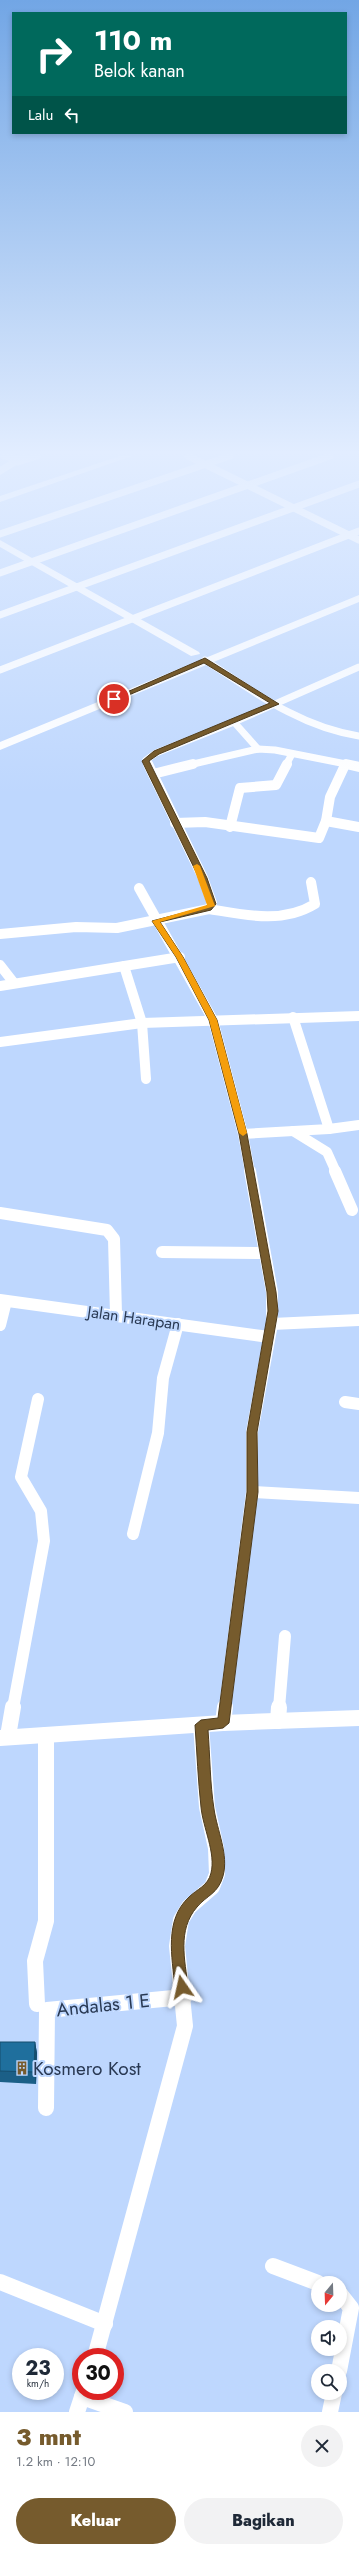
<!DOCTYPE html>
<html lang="id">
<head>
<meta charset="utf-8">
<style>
  :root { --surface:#fff; --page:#f2f2f3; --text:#1f2937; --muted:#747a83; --accent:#765b2d }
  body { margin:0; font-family:Jost,sans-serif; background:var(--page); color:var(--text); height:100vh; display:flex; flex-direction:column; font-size:15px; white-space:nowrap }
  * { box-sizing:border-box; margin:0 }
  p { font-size:13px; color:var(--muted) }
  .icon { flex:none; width:22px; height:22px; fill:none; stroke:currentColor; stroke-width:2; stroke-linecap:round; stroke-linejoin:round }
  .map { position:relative; height:2412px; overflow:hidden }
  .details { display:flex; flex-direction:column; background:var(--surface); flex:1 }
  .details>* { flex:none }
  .top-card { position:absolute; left:12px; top:12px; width:335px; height:122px; border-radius:0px; box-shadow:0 2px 6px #0003; background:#00695c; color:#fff; overflow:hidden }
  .needle { width:26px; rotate:199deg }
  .buttons { position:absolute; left:311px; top:2276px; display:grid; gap:8px }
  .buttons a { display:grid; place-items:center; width:36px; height:36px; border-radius:50%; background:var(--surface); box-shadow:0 2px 6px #0003; font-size:20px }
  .speed { position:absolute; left:12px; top:2348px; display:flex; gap:8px; font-size:20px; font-weight:700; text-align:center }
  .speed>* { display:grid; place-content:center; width:52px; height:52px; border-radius:50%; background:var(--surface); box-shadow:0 2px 6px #0003; line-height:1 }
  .speed small { font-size:10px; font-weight:400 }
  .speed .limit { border:6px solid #d22; background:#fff; color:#111 }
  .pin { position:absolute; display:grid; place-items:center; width:34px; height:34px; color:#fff; margin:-17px; border:2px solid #fff; border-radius:50%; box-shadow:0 1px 4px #0007 }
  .me { position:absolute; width:44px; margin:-22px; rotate:349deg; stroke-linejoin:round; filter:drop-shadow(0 0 3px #0008) }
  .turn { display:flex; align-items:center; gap:14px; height:84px; padding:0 16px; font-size:18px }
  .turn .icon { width:52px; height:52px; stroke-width:2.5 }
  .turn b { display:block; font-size:28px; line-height:34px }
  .then { display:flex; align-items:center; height:38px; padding:0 16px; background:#0003; gap:8px; font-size:15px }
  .round { display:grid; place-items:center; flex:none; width:42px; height:42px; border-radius:21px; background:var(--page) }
  .head { display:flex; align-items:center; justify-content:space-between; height:68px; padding:0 16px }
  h1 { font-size:24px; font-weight:800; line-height:30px; color:var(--accent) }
  .action { display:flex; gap:8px; margin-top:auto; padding:8px 16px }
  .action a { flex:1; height:46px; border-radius:24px; background:var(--accent); color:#fff; font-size:16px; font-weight:800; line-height:46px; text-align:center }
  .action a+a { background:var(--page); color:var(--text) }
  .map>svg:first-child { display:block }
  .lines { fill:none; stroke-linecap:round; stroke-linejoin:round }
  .street-far3 { stroke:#fff; stroke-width:7 }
  .street-far2 { stroke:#fff; stroke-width:10 }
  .street-far1 { stroke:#fff; stroke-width:12 }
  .street { stroke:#fff; stroke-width:16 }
  .secondary { fill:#fff; fill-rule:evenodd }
  .primary { fill:#fff; fill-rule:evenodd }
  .wall { fill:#1b5f87 }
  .shaded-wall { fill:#164e6e }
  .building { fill:#1f6f9d; stroke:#164e6e }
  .route { fill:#765b2d; stroke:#4d3b1d }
  .slow { fill:#f59e0b }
  .labels { text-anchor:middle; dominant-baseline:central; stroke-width:4; stroke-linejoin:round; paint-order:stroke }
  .street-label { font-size:16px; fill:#293953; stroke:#bed7fe }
  .near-street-label { font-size:19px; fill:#293953; stroke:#bed7fe }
  .near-poi-label { font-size:19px; fill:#293953; stroke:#bed7fe; text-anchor:start }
</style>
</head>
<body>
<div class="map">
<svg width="359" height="2412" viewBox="0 0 359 2412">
  <rect width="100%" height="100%" fill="#bed7fe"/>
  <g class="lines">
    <!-- street-far3 -->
    <g class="street-far3">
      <polyline points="4,456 19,459"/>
      <polyline points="188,456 359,540"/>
      <polyline points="18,462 37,456"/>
      <polyline points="0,471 24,456"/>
      <polyline points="0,534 230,456"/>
      <polyline points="0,573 330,456"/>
      <polyline points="0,615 359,484"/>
      <path d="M205 660C254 692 300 727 359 736"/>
      <polyline points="0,670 359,531"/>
      <polyline points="234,722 258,749"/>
      <polyline points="149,765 146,760 156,753 234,722 359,667"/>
      <polyline points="189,765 258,749 275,750 351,765"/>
      <polyline points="286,765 292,754"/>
    </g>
    <!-- street-far2 -->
    <g class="street-far2">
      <polyline points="346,764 359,767"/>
      <polyline points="153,774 193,764"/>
      <polyline points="326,821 359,827"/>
      <polyline points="175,823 205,822 319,838 326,821 330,797 345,765"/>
      <polyline points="230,827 240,788 276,785 287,764"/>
      <polyline points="139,888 213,1020 243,1134 250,1172"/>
      <path d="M209 909C245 915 282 924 315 904L311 882"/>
      <polyline points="0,934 76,927 117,928 209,909 212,903 203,878 148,764"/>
      <polyline points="0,965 14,983"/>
      <polyline points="124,966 142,1023 146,1079"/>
      <polyline points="0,986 180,957"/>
      <polyline points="0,1042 142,1023 359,1016"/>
      <polyline points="329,1129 359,1125"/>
      <polyline points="293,1131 327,1152 336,1172"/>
      <polyline points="243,1134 329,1129 293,1017"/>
    </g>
    <!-- street-far1 -->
    <g class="street-far1">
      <polyline points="335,1171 352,1210"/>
      <polyline points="0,1213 107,1230 114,1239 116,1314"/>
      <polyline points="162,1252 264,1253"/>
      <polyline points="0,1300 269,1337"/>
      <polyline points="272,1324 359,1320"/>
      <polyline points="0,1325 6,1301"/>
      <polyline points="345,1402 359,1404"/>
      <polyline points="252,1492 359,1498"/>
      <polyline points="133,1534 158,1433 163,1378 178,1324"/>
      <polyline points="13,1708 44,1541 41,1511 21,1477 38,1399"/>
      <polyline points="225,1708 252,1492 252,1432 272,1324 272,1292 250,1171"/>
      <polyline points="279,1708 285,1636"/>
    </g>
    <!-- street -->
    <g class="street">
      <polyline points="278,1721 279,1707"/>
      <polyline points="223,1723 225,1707"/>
      <polyline points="8,1736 13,1707"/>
      <polyline points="0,1738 223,1723 359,1718"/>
      <polyline points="37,2004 35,1961 46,1921 46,1735"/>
      <polyline points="46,2108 47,2010 184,1997"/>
      <polyline points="273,2266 318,2283"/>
      <polyline points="0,2282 105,2324"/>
      <polyline points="95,2357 185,2026 177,1946 181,1920 189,1907 212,1887 217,1874 216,1848 207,1807 201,1725"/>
      <polyline points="339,2371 351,2308 340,2294"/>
      <polyline points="82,2397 125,2412"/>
      <polyline points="77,2412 84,2391"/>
      <polyline points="330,2412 334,2393"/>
    </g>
    <!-- secondary -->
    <g class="secondary">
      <polygon points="120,456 132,456 0,502 0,496"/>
      <polygon points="0,540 199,652 200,654 191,656 0,547"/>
    </g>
    <!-- primary -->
    <polygon class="primary" points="359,595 359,602 0,750 0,742"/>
  </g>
  <!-- wall -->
  <polygon class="wall" points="0,2042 35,2042 37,2053 36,2084 0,2082"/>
  <!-- shaded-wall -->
  <polygon class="shaded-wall" points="35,2042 37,2053 36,2084 34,2072"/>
  <!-- building -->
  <polygon class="building" points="0,2042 35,2042 34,2072 0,2071"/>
  <!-- sky -->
  <linearGradient id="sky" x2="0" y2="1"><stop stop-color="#72a6e5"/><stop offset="0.57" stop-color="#e2edff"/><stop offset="1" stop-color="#e2edff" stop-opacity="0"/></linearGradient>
  <rect width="359" height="794" fill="url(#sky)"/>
  <!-- route -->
  <path class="route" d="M205 658 279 704 159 754 149 761 207 878 216 904 211 910 160 922 183 957 217 1020 247 1134 276 1292 278 1311 257 1432 258 1492 229 1723 223 1728 208 1730C210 1756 210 1784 214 1809 217 1830 229 1855 223 1876 218 1894 207 1895 197 1907 177 1930 185 1960 188 1987L186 1991 182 1993 177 1991 175 1987C172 1957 164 1920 189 1897 197 1889 208 1886 211 1873 216 1853 203 1828 201 1807 198 1780 197 1753 195 1725L201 1720 218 1718 247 1492V1432L268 1311 267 1292 239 1134 209 1020 176 957 152 921 206 907 208 904 199 878 142 761 154 751 270 703 204 663 117 700 111 699Z"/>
  <!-- slow -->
  <polygon class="slow" points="197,864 200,866 215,906 160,922 183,957 217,1020 247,1133 243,1136 239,1133 209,1020 176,957 152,921 207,905 193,866"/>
  <!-- icons -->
  <defs>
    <g id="building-bare" transform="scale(1.08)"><path d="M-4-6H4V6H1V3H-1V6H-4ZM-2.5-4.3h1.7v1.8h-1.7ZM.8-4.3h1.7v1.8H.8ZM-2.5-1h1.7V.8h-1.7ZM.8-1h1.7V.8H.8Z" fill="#765b2d" stroke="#bed7fe" stroke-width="2.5" paint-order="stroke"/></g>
  </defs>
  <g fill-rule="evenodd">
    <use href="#building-bare" x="22" y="2068"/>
  </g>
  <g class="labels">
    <!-- street labels -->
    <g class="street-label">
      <text transform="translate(134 1318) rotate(8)">Jalan Harapan</text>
    </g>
    <!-- near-street labels -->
    <g class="near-street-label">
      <text transform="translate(103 2005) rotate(-6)">Andalas 1 E</text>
    </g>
    <!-- near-poi labels -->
    <g class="near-poi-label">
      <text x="33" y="2068">Kosmero Kost</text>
    </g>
  </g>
</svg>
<div class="buttons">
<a><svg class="needle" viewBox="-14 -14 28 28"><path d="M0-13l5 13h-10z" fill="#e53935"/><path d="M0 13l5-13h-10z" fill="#747a83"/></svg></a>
<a><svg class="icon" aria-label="sound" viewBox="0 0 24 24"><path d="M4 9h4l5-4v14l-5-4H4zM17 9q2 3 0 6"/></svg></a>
<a><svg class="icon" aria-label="search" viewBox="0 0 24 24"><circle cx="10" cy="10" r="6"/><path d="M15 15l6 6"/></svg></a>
</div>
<div class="speed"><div>23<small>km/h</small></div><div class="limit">30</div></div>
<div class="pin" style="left:114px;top:699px;background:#d93025"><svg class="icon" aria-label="arrive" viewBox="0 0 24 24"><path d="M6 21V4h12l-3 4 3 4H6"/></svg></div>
<svg class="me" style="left:182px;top:1987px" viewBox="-20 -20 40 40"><path d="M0-17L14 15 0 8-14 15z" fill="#765b2d" stroke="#fff" stroke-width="4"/></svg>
<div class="top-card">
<div class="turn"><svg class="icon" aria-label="right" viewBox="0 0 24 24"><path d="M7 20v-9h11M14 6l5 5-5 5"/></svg><div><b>110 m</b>Belok kanan</div></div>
<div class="then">Lalu<svg class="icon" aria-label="left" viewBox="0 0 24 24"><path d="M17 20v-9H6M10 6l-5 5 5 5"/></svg></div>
</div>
</div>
<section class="details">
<div class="head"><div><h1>3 mnt</h1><p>1.2 km · 12:10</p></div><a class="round"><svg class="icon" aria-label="close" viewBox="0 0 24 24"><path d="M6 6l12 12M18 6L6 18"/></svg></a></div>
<div class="action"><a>Keluar</a><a>Bagikan</a></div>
</section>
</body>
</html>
